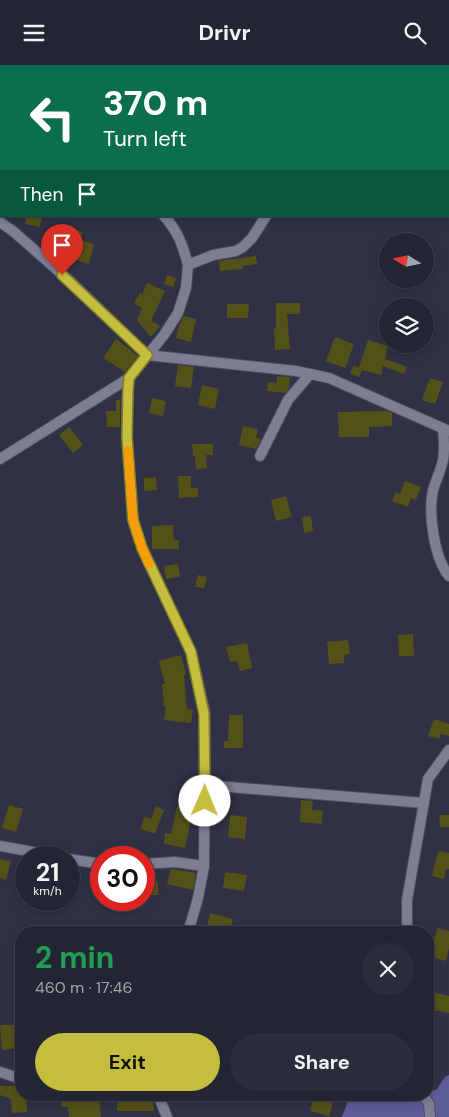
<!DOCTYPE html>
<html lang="en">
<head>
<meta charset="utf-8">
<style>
  :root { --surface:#242533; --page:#2c2d3b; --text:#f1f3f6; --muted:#a3a5ac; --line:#41424e; --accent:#c4bd3e }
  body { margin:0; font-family:"DM Sans",sans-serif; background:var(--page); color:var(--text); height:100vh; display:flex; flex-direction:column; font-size:19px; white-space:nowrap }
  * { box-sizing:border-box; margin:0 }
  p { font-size:16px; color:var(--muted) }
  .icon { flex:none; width:28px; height:28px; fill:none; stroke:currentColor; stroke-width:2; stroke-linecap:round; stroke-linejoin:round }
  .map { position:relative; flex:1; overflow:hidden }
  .drawer { position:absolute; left:15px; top:861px; width:419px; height:175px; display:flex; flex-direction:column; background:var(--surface); border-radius:20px; box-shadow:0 2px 8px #0003,0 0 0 1px var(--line) }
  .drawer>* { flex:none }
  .top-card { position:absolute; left:0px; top:0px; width:450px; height:152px; box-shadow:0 2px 8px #0003,0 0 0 1px var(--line); background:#0b6e4f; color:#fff; overflow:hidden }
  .needle { width:32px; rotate:280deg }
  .controls { position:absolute; left:379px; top:168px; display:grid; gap:10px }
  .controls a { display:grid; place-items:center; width:55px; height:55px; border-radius:50%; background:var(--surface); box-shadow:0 2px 8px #0003,0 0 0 1px var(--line); font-size:25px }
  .speed { position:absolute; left:15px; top:781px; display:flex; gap:10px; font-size:25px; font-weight:700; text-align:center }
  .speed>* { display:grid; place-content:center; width:65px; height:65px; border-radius:50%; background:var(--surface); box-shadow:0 2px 8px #0003,0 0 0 1px var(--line); line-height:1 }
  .speed small { font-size:12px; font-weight:400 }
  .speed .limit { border:8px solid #d22; background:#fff; color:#111 }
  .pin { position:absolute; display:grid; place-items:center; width:42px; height:42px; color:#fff; margin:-51px -21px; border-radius:50% 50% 50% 0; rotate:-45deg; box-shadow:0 0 5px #0007 }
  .pin .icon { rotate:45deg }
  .me { position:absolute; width:55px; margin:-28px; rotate:1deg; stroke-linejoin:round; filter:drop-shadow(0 0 4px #0008) }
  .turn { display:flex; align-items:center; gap:18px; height:105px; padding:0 20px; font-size:22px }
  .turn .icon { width:65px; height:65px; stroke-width:2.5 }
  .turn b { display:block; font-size:35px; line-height:42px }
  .then { display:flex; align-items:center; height:48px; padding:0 20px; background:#0003; gap:10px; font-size:19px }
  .round { display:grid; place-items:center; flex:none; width:52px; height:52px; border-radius:26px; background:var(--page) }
  .head { display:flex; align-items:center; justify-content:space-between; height:85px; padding:0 20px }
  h1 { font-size:30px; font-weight:700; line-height:38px; color:#1e9e55 }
  .action { display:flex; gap:10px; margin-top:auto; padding:10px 20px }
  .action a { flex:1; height:58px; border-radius:30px; background:var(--accent); color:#111; font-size:20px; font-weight:700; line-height:58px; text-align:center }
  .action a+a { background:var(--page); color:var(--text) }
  header { display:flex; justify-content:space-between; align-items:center; height:65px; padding:0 20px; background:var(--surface); font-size:22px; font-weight:700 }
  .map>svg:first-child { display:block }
  .forest { fill:#5d5c99 }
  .building { fill:#545118 }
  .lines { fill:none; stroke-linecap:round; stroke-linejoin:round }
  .minor-casing { stroke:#4d4d5d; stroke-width:12 }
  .minor { stroke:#7d7e94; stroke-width:10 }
  .route-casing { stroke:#7f7b28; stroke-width:12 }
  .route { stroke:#c4bd3e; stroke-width:9 }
  .slow { stroke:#f59e0b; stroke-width:9 }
</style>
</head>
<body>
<header><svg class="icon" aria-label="menu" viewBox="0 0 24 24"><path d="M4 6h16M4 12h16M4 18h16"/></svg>Drivr<svg class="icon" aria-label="search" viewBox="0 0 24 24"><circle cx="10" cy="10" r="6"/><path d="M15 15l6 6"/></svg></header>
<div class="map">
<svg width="449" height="1052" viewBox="0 0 449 1052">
  <rect width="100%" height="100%" fill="#303144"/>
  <!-- forest -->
  <polygon class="forest" points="449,1010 449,1052 342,1052 350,1030 428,1030 428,1026 436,1025 445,1012"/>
  <!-- building -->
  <g class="building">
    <polygon points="27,151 42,151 40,162 25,159"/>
    <polygon points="65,161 83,167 81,175 94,179 89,199 75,195 77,188 66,185 68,179 60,177"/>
    <polygon points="256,191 257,199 243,201 243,204 220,206 219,196"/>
    <polygon points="167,210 176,213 173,222 164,219"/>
    <polygon points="147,218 165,226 151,256 160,261 151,272 137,255 142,243 134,238 140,228 142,230"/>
    <polygon points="276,238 300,238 300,249 287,249 290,284 275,285 274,264 276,264"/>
    <polygon points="227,239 249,239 248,253 227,253"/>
    <polygon points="184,251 196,254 191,277 176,273 179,260"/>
    <polygon points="335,272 354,279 345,303 326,296"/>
    <polygon points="116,274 138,291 125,307 103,293"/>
    <polygon points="368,275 388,281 385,294 407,302 404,309 383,301 381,310 362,305 359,312 350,309 353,301 359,302"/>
    <polygon points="178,300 194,302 191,323 175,321"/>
    <polygon points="277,311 290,312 289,324 285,328 267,326 268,317 277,318"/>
    <polygon points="430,313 443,317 435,339 422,335"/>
    <polygon points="202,320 219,324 215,344 198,340"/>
    <polygon points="152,333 166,336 163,351 149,348"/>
    <polygon points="116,335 120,335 120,362 107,362 106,346 116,346"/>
    <polygon points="387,346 392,348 392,361 369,362 369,372 339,372 338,347"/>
    <polygon points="243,361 258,364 256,373 261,374 256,384 239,380"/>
    <polygon points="69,362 83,380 73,388 59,370"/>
    <polygon points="192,379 213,379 213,390 206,390 207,403 196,404 195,391 193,391"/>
    <polygon points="178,411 191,411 191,423 198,423 198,432 179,433"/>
    <polygon points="156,412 157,425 144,426 144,413"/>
    <polygon points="405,416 421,422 416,435 411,433 408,442 392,436 396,427 400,429"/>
    <polygon points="286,431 292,452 276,456 271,435"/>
    <polygon points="311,451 313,466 304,468 302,452"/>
    <polygon points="173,460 174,475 179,475 179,484 152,484 152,461"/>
    <polygon points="178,499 180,512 166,514 164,501"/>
    <polygon points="198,510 207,512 204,523 195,522"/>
    <polygon points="413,569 414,591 399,591 398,570"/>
    <polygon points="348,575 350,589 344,590 344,598 329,599 327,577"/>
    <polygon points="247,578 252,603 240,606 237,596 230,597 226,582"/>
    <polygon points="181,590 186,610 184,610 187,644 193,645 191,658 164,655 166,641 164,641 162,619 165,619 159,596"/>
    <polygon points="229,650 243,650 243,683 224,683 224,676 228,676"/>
    <polygon points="434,654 449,659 449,671 441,669 439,674 428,671"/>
    <polygon points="301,735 313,736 312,745 323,746 322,759 300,757"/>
    <polygon points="9,740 23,744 16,767 2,763"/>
    <polygon points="156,741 164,745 155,769 141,764 144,752 151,754"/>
    <polygon points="177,741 193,744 185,783 164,779 165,768 171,769"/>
    <polygon points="230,750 247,752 245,774 228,772"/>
    <polygon points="439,750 449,750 449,762 440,762"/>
    <polygon points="438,786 449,788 449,804 446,804 444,814 432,811"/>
    <polygon points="0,794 11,796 6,815 0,813"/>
    <polygon points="171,804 196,808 193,825 167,819"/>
    <polygon points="225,807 247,810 244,826 223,823"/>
    <rect x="144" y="816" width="14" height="14"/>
    <polygon points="101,835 124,835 122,843 100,838"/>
    <polygon points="210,848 233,854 230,868 214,868 215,863 207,861"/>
    <polygon points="438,863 449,866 449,883 446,896 428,891 429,876 433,877"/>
    <polygon points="432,927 449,931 449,948 428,944"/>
    <polygon points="0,960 15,960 16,983 2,985"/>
    <polygon points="0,1021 21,1021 21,1030 26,1030 27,1047 12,1048 11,1034 0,1030"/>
    <polygon points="61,1030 99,1030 101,1052 69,1052 68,1042 61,1042"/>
    <polygon points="118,1030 130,1030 130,1037 153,1037 154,1046 117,1046"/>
    <polygon points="314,1030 334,1034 329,1051 310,1046"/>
  </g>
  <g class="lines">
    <!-- minor casing -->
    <g class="minor-casing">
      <g id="minor">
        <polyline points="120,0 120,1"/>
        <polyline points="449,6 449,5"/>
        <polyline points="449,111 449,112"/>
        <path d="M164 151C178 166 183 181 188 200"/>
        <polyline points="0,157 14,167 71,217 147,290 296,306 329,313 449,366"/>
        <polyline points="129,313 127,338 127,372 133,455 142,483 191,587 205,649 204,801 198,833 188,868"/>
        <path d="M443 364C444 374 445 385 443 395 441 405 436 415 433 425 428 448 434 493 449 511"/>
        <polyline points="260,391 288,335 310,309"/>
        <polyline points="0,394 129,313 164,270 178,248 186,223 188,200 213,190 236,186 243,182 252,173 266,151"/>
        <polyline points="205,720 424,738"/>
        <polyline points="0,781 61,792"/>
        <polyline points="69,794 101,799"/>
        <polyline points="144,799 175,797 204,801"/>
        <polyline points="407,868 407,835 428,714 449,685"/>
        <polyline points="0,1007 21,1014"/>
        <polyline points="158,1030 167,1052"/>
        <polyline points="423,1030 429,1039 430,1052"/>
      </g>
    </g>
    <!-- minor -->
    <use href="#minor" class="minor"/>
  </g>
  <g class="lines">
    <!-- route casing -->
    <g class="route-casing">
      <polyline id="route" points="62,210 147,290 129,313 128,326 127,372 133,455 142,483 191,587 204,649 205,736"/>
    </g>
    <!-- route -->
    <use href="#route" class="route"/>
    <!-- slow -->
    <polyline class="slow" points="128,385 133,455 142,483 149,499"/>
  </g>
</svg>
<div class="controls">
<a><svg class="needle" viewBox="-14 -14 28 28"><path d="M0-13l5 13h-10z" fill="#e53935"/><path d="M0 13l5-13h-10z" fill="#a3a5ac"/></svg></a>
<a><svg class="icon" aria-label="layers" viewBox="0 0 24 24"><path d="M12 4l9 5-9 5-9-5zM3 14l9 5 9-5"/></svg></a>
</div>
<div class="speed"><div>21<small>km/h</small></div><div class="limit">30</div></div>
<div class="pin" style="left:62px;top:210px;background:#d93025"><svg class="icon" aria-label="arrive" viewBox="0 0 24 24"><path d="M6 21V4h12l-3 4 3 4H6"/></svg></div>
<svg class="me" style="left:205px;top:736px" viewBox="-20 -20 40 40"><circle r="19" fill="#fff"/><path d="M0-13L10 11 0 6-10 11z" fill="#c4bd3e"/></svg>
<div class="top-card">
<div class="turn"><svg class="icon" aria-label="left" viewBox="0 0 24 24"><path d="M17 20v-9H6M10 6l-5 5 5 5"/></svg><div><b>370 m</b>Turn left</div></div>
<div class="then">Then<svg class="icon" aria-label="arrive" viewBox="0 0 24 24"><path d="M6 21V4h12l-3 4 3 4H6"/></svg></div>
</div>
<section class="drawer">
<div class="head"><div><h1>2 min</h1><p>460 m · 17:46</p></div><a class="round"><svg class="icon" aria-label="close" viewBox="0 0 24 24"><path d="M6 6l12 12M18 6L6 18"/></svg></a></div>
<div class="action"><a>Exit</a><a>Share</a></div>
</section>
</div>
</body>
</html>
